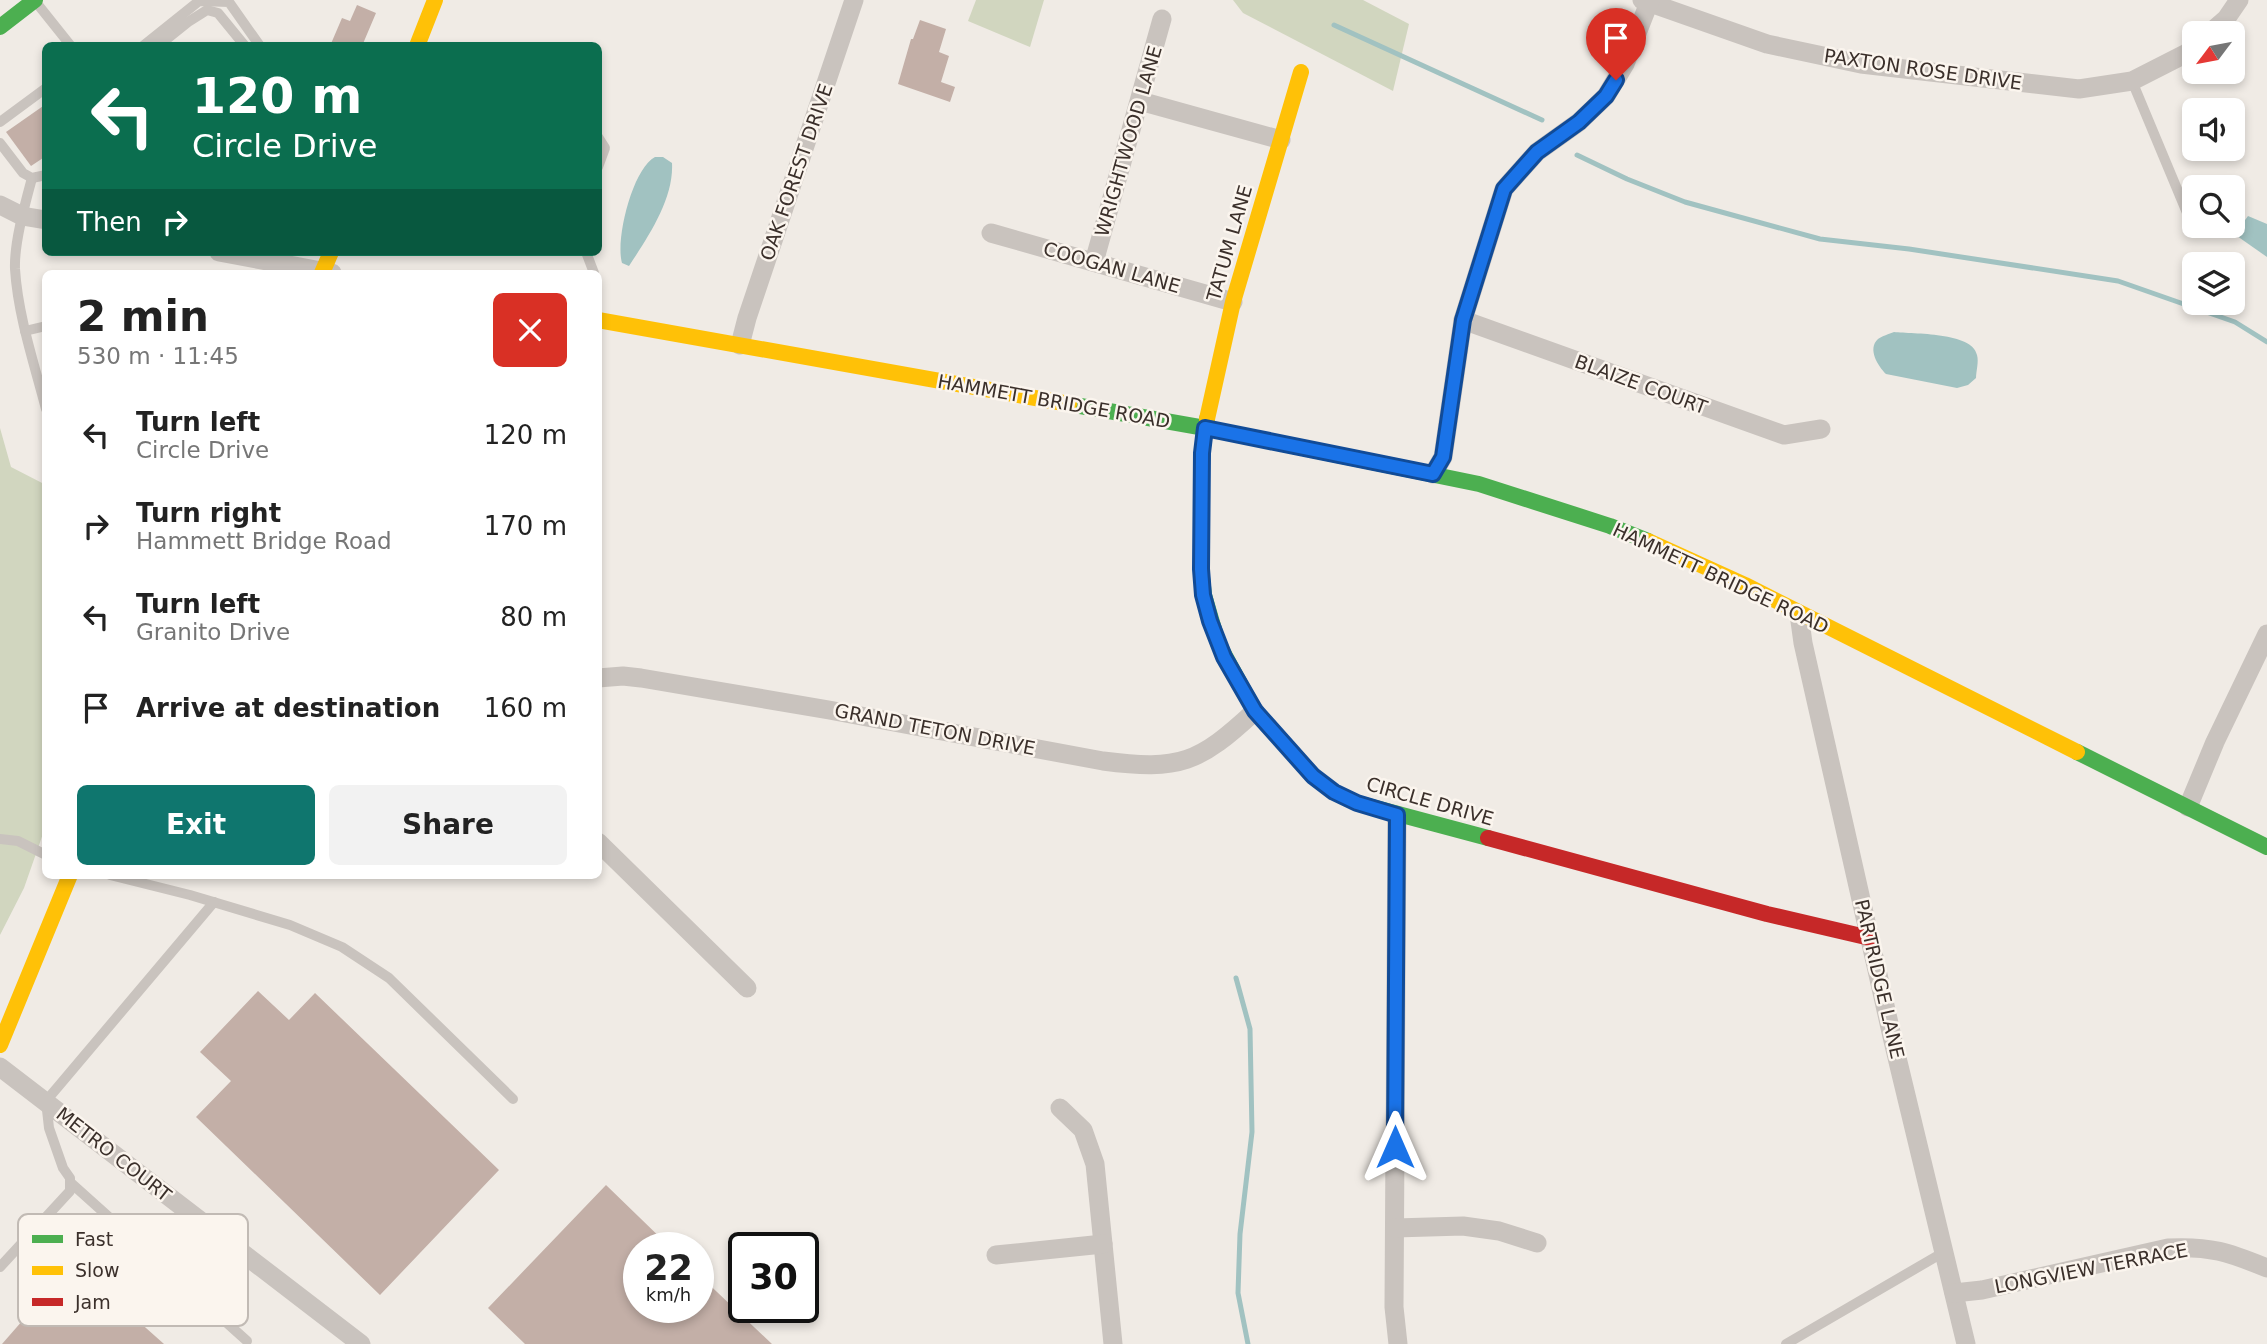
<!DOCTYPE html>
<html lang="en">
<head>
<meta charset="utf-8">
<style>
  :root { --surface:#fff; --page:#f2f2f2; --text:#222; --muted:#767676; --accent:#0f766e }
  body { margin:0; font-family:"DejaVu Sans",sans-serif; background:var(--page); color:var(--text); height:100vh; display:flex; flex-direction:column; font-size:26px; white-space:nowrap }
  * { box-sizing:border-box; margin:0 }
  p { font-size:23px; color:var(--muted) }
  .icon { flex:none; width:38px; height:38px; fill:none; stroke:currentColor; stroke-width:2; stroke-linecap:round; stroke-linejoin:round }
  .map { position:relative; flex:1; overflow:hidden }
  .details { position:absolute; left:42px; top:270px; width:560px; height:609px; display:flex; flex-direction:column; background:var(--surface); border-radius:10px; box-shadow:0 4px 10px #0003 }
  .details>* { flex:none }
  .top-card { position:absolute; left:42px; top:42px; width:560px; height:214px; border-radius:10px; box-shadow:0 4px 10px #0003; background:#0b6e4f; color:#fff; overflow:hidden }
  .needle { width:46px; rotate:238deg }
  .controls { position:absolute; left:2182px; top:21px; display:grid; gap:14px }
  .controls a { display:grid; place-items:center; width:63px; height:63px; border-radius:10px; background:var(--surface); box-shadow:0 4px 10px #0003; font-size:35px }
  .speed { position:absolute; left:623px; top:1232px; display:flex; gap:14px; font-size:35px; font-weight:700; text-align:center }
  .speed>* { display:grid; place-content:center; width:91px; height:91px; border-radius:50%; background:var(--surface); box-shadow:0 4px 10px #0003; line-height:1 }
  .speed small { font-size:18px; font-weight:400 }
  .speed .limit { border:4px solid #111; border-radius:10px; background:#fff; color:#111 }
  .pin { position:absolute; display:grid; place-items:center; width:60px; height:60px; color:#fff; margin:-72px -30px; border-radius:50% 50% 50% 0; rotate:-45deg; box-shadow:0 0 7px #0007 }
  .pin .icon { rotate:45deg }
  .me { position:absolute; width:77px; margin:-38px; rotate:0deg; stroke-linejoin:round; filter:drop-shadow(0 0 5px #0008) }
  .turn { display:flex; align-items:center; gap:24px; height:147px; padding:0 35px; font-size:32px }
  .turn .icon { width:91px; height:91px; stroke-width:2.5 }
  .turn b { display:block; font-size:49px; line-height:60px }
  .then { display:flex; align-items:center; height:66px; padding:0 35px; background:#0003; gap:14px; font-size:26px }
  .round { display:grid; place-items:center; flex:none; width:74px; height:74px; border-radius:10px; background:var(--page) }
  .head { display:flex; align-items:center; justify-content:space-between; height:119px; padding:0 35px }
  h1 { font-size:42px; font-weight:700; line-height:52px }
  .primary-button { display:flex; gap:14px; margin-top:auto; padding:14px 35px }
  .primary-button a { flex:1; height:80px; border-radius:10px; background:var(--accent); color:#fff; font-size:28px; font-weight:700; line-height:80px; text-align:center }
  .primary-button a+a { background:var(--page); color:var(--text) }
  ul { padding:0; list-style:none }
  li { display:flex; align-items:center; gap:21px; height:91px; padding:0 35px }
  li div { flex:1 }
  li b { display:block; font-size:26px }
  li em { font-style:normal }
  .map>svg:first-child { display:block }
  .green { fill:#d1d6bf }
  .water { fill:#a1c2c1 }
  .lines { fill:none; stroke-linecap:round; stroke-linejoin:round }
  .stream { stroke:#a1c2c1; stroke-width:5 }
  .building { fill:#c3afa7 }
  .lane { stroke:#c9c3be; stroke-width:10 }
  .street { stroke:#c9c3be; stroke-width:19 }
  .fast { stroke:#4caf50; stroke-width:16 }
  .slow { stroke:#ffc107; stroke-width:16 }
  .jam { stroke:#c62828; stroke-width:16 }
  .route-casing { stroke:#114b97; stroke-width:18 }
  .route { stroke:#1a73e8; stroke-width:12 }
  .labels { text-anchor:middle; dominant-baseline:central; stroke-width:5; stroke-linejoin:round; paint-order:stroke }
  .street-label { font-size:19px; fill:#3b302b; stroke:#fbf5ee }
  .key { fill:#fbf5ee; stroke:#c1bab4; stroke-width:2 }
  .key-label { font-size:19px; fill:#3b302b }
</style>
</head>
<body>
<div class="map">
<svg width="2267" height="1344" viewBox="0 0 2267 1344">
  <rect width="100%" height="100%" fill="#f0ebe5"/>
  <!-- green -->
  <g class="green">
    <polygon points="976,0 1044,0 1030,47 968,21"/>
    <polygon points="1233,0 1363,0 1409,24 1393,91 1243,13"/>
    <polygon points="0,428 11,467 46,485 45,828 24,888 0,935"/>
  </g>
  <!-- water -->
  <g class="water">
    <path d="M655 157H663L672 163C674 199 648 237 629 266L622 263C615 239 633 168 655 157Z"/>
    <polygon points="2248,216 2267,224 2267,257 2237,236 2240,227"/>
    <path d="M1894 332C1913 334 1973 332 1977 355 1979 362 1976 371 1976 378L1968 385 1957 388 1886 374C1878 366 1867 349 1878 339 1882 336 1889 334 1894 332Z"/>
  </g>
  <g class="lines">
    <!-- stream -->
    <g class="stream">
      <polyline points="1334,25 1542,120"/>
      <polyline points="1577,155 1627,179 1685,202 1820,239 1909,249 2118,281 2235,322 2267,342"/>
      <polyline points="1236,978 1250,1029 1252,1132 1240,1234 1238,1293 1248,1344"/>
    </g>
  </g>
  <!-- building -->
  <g class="building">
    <polygon points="357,5 376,13 362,46 330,46 342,18 350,21"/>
    <polygon points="920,20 946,29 939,52 949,56 941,82 955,87 950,102 898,84 911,39 913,39"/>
    <polygon points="46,104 46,156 31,166 6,132"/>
    <polygon points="258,991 289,1020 315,993 499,1170 380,1295 196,1117 231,1081 200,1052"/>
    <polygon points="606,1185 671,1248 639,1248 639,1307 698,1307 698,1274 772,1344 525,1344 488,1308"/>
    <polygon points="73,1263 164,1344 2,1344"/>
  </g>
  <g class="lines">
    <!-- lane -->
    <g class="lane">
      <polyline points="35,1 71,46"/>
      <polyline points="143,46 199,1 229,2 260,46"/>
      <polyline points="158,46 188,22 207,10 218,13 245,46"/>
      <polyline points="2132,81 2190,220"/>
      <polyline points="0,122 46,88"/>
      <polyline points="598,137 605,148 598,167"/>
      <polyline points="0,143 23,173 32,178 46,175"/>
      <path d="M32 178C25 204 14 243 15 269 18 316 34 363 46 409"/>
      <polyline points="586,252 594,273"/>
      <polyline points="25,331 46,326"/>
      <polyline points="0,839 18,841 46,855"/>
      <polyline points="110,875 190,895 290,925 342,947 389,978 513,1099"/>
      <polyline points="71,1183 247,1341"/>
      <polyline points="0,1267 70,1191 70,1178 63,1168 49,1128 46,1101 214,902"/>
      <polyline points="1786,1344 1944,1252"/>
    </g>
    <!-- street -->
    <g class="street">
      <polyline points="1642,0 1767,44 1861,64 2079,89 2132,81 2187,53 2194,46"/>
      <polyline points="2210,33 2226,19 2239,0"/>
      <polyline points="1140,101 1281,140"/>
      <polyline points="0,205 22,216 46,220"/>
      <polyline points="991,233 1233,302"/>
      <polyline points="219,252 332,273"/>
      <polyline points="1094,262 1162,19"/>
      <polyline points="1463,320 1784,435 1821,429"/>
      <polyline points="740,345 747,318 854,0"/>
      <polyline points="1433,474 1443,457 1463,320 1504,189 1537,152 1579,122 1606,96 1625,64 1650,0"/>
      <polyline points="1799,614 1803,643 1893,1041 1966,1344"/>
      <path d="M598 678 623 676 641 678 829 710 1103 761C1180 771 1199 763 1255 711"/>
      <polyline points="2188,807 2215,742 2267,634"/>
      <polyline points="1397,815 1394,1307 1398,1344"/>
      <polyline points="598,842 747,988"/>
      <polyline points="0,1067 361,1344"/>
      <polyline points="1060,1108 1083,1130 1095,1164 1113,1344"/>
      <polyline points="1395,1228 1463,1226 1499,1231 1537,1243"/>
      <polyline points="996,1255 1103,1244"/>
      <path d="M1954 1293 1982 1290 2168 1248C2211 1246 2228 1252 2267 1268"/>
    </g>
    <!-- fast -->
    <g class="fast">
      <polyline points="0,27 35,0"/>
      <polyline points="1069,404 1205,428 1479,484 1610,526 1648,541"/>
      <polyline points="1207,419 1202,453 1201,569 1204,595 1218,643 1255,711 1313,776 1334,792 1357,803 1488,838"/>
      <polyline points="2077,752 2267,847"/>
    </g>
    <!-- slow -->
    <g class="slow">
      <polyline points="417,46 435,0"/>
      <polyline points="322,273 331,252"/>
      <polyline points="598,320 1069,404"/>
      <polyline points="1207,419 1233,302 1301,72"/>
      <polyline points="1648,541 1745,585 2077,752"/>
      <polyline points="0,1045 70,875"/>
    </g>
    <!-- jam -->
    <polyline class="jam" points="1488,838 1767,914 1870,938"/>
  </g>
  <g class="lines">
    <!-- route casing -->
    <g class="route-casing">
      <polyline id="route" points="1395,1147 1397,815 1357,803 1334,792 1313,776 1255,711 1224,657 1210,621 1203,595 1201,569 1202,453 1205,428 1433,474 1443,457 1463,320 1504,189 1537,152 1579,122 1606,96 1616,80"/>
    </g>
    <!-- route -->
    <use href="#route" class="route"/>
  </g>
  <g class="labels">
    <!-- street labels -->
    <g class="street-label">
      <text transform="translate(1923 69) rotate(8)">PAXTON ROSE DRIVE</text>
      <text transform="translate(1128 141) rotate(-74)">WRIGHTWOOD LANE</text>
      <text transform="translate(796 172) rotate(-71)">OAK FOREST DRIVE</text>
      <text transform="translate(1229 243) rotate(-74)">TATUM LANE</text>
      <text transform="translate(1112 267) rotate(16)">COOGAN LANE</text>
      <text transform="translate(1641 384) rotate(20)">BLAIZE COURT</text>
      <text transform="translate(1054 401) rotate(10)">HAMMETT BRIDGE ROAD</text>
      <text transform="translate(1721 578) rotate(25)">HAMMETT BRIDGE ROAD</text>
      <text transform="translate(935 729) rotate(11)">GRAND TETON DRIVE</text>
      <text transform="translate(1430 801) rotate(16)">CIRCLE DRIVE</text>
      <text transform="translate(1880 979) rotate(77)">PARTRIDGE LANE</text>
      <text transform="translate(114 1154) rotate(38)">METRO COURT</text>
      <text transform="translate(2091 1268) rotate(-11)">LONGVIEW TERRACE</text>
    </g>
  </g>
  <!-- legend -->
  <rect x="18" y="1214" width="230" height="112" rx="10" class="key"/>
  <rect x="32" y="1235" width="31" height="8" fill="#4caf50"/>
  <rect x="32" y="1266" width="31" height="9" fill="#ffc107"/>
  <rect x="32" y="1298" width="31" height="8" fill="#c62828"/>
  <g class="key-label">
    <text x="75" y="1246">Fast</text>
    <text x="75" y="1277">Slow</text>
    <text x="75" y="1309">Jam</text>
  </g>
</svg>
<div class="controls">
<a><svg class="needle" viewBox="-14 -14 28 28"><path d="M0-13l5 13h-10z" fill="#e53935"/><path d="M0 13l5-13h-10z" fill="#767676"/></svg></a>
<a><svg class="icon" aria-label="sound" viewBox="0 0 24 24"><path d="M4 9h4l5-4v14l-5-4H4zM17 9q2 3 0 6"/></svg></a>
<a><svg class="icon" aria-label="search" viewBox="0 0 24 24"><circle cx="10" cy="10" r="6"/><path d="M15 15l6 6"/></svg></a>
<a><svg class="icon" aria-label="layers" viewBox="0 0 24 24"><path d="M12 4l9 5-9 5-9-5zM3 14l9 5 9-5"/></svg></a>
</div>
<div class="speed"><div>22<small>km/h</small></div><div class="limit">30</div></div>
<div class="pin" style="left:1616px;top:80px;background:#d93025"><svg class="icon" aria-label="arrive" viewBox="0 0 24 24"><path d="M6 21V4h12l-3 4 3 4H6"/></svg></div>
<svg class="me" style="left:1395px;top:1147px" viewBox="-20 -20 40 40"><path d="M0-17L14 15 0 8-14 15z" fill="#1a73e8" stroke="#fff" stroke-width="4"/></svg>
<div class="top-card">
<div class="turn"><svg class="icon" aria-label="left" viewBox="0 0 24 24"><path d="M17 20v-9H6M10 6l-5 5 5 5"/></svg><div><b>120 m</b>Circle Drive</div></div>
<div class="then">Then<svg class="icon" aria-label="right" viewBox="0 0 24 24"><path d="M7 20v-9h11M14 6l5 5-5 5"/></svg></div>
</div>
<section class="details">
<div class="head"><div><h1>2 min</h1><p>530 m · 11:45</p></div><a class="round" style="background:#d93025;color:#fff"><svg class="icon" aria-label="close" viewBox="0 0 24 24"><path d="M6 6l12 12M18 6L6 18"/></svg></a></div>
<ul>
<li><svg class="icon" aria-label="left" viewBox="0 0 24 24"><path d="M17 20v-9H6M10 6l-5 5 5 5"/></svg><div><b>Turn left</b><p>Circle Drive</p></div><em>120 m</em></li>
<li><svg class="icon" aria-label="right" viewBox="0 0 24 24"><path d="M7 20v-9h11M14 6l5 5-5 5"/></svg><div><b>Turn right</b><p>Hammett Bridge Road</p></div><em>170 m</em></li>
<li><svg class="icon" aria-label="left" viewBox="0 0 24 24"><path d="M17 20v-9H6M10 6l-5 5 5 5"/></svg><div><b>Turn left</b><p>Granito Drive</p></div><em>80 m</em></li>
<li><svg class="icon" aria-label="arrive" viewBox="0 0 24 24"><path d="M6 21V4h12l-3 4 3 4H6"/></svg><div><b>Arrive at destination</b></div><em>160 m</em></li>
</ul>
<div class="primary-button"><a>Exit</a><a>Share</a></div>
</section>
</div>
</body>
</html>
